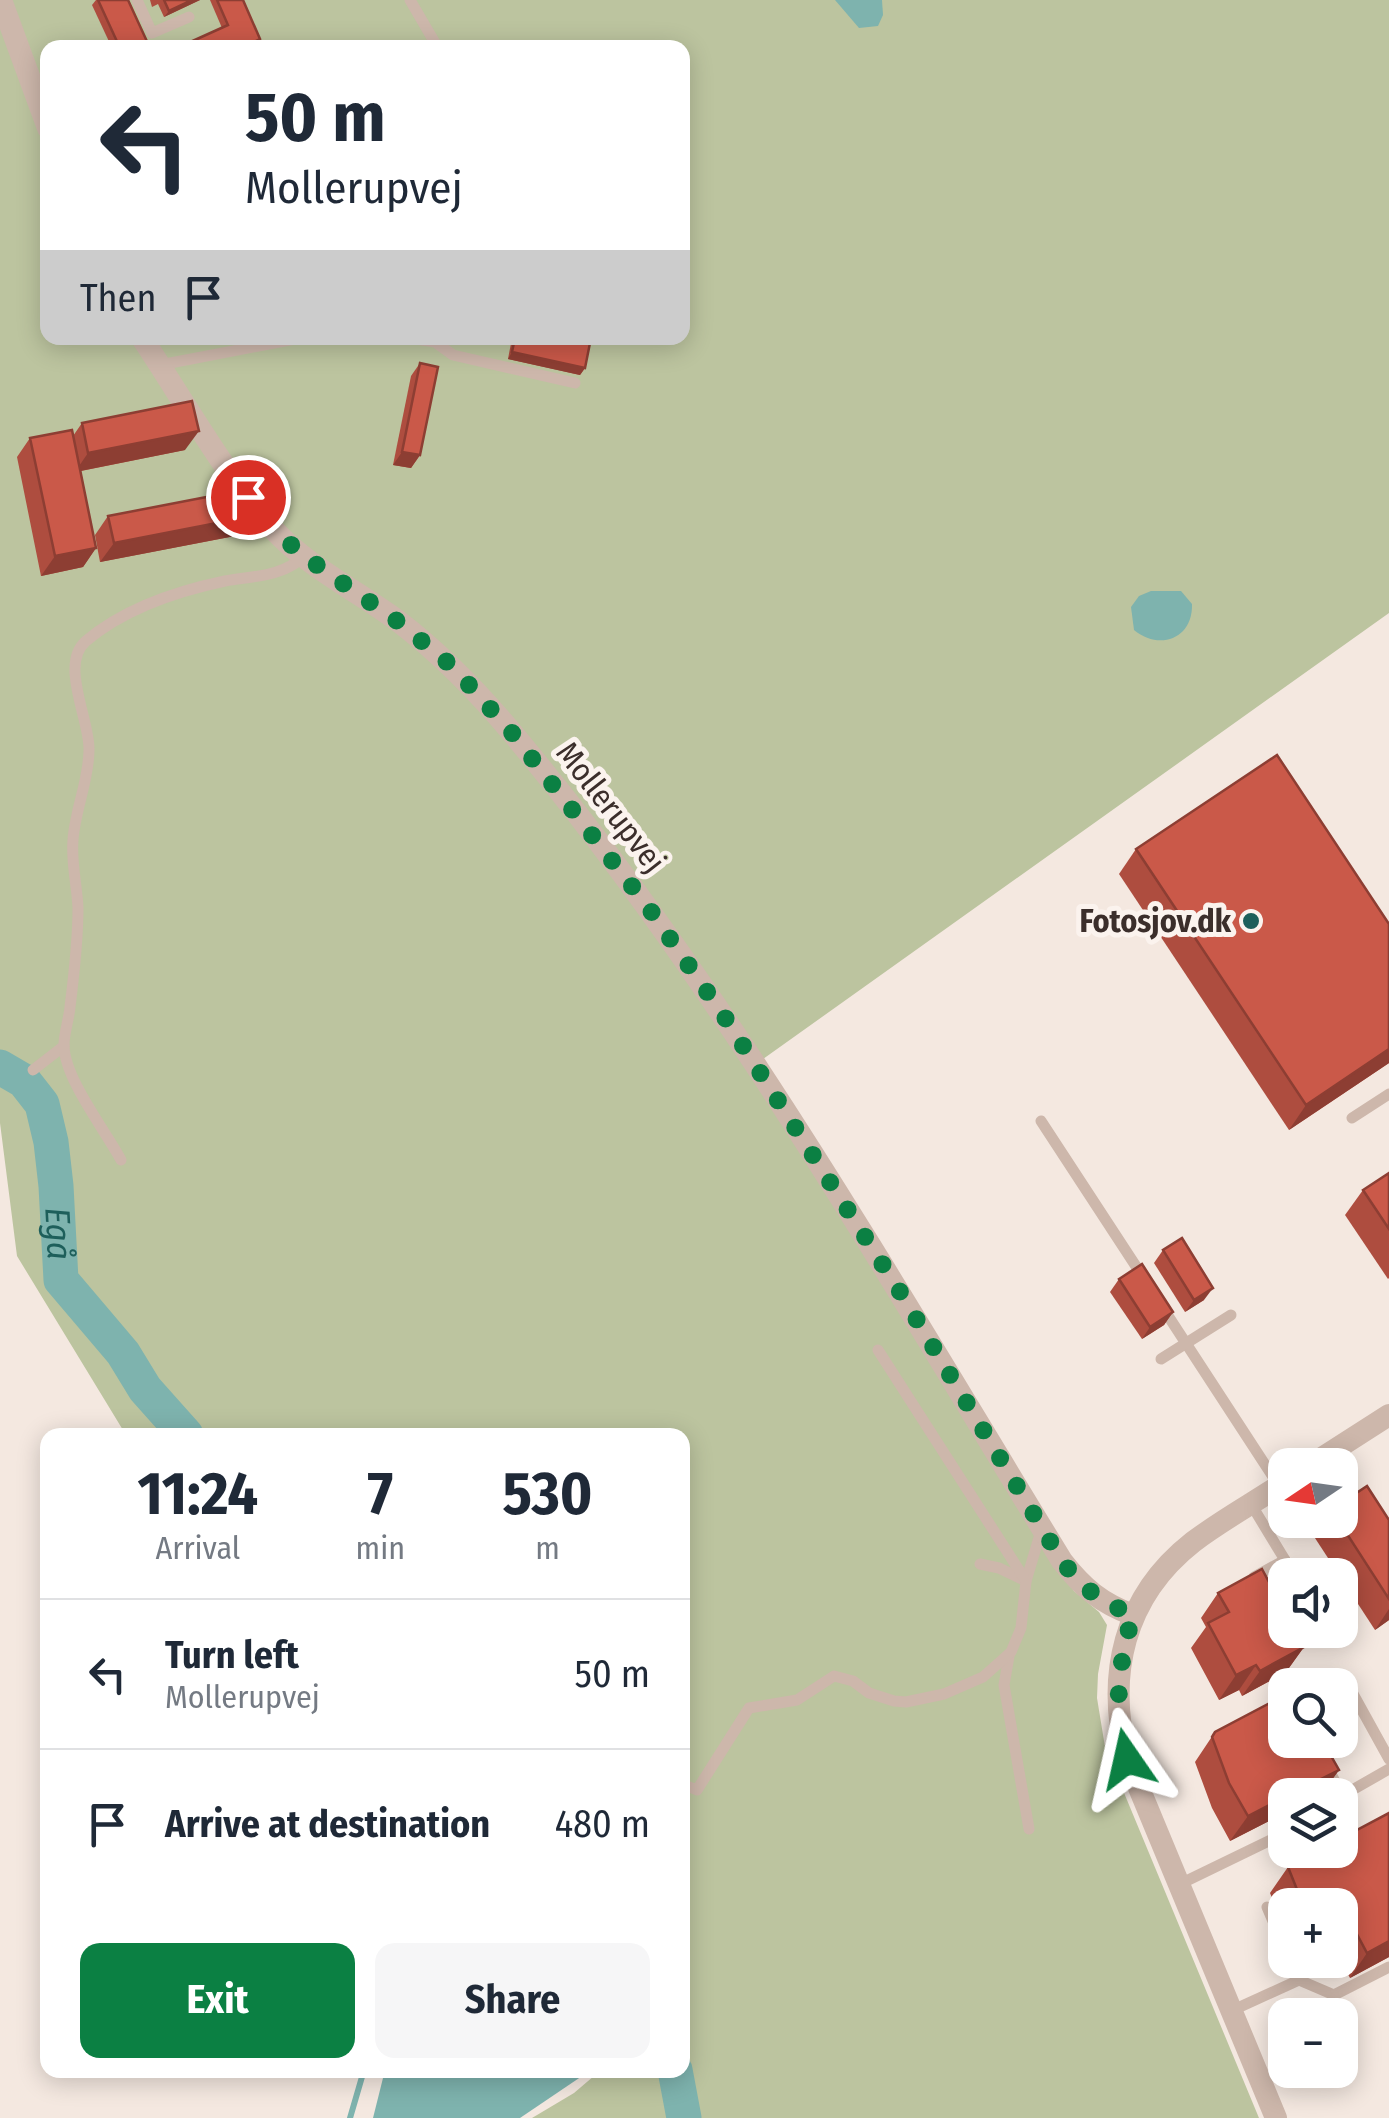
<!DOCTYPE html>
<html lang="en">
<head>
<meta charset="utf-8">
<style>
  :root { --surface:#fff; --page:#f6f6f7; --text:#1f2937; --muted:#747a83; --line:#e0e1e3; --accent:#0b8043 }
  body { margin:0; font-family:"Fira Sans Condensed",sans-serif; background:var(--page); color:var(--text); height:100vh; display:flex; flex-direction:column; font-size:38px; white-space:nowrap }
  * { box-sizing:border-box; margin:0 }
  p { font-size:32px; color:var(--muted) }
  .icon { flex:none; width:55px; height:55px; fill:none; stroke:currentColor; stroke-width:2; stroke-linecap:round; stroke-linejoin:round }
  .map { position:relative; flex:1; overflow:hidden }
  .drawer { position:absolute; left:40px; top:1428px; width:650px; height:650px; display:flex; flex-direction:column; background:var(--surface); border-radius:20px; box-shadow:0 5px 25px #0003 }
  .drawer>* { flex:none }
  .guide { position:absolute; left:40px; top:40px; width:650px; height:305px; border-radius:20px; box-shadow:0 5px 25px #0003; background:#fff; color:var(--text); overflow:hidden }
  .needle { width:65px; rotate:257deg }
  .fabs { position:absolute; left:1268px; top:1448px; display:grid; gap:20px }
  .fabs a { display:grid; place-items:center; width:90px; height:90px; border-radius:20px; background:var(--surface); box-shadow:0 5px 25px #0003; font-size:50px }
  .pin { position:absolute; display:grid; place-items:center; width:85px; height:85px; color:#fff; margin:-42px; border:5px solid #fff; border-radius:50%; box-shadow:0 2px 10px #0007 }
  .me { position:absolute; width:110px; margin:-55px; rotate:349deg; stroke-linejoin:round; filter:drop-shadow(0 0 8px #0008) }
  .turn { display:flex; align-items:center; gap:35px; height:210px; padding:0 40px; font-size:45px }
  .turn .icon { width:130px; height:130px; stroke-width:2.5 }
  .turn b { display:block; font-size:70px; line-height:85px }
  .then { display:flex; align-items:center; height:95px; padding:0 40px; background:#0003; gap:20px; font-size:38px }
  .eta { display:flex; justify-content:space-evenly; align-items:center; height:170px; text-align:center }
  .eta b { font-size:60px; font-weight:700; line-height:70px }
  .action { display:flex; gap:20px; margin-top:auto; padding:20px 40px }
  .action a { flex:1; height:115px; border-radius:20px; background:var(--accent); color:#fff; font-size:40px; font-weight:700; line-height:115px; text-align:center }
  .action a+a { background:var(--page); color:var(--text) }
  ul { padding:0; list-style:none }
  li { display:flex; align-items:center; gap:30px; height:150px; padding:0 40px; border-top:2px solid var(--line) }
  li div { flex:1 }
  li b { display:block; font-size:38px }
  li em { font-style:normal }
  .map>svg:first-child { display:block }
  .green { fill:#bcc49f; fill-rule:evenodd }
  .water { fill:#7eb3ae }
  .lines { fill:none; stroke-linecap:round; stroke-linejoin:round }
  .stream { stroke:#7eb3ae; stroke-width:6 }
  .river { stroke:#7eb3ae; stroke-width:35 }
  .lane { stroke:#cdb7ab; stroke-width:11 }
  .street { stroke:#cdb7ab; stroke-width:22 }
  .wall { fill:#ae4d3f }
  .shaded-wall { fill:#8d3e33 }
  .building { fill:#ca5949; stroke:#8d3e33; stroke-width:2.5 }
  .route { stroke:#0b8043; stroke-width:18; stroke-dasharray:0 32.4 }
  .poi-dot { fill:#1e5f5b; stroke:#fbf3ee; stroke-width:4 }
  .labels { text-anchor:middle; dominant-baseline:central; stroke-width:10; stroke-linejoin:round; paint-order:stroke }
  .street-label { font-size:32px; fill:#3b2e2b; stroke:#fbf3ee }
  .poi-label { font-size:32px; font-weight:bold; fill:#3b2e2b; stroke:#fbf3ee; text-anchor:end }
  .water-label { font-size:35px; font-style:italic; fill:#1e5f5b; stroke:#fbf3ee }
</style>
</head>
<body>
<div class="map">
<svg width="1389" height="2118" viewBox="0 0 1389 2118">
  <rect width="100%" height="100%" fill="#f4e8e0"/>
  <!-- green -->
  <path class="green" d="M0 0H1389V613L749 1069 1074 1591 1099 1612 1107 1625 1098 1674 1097 1698 1105 1747 1259 2118H532L574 2093 601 2070H682V1435H126L17 1256 0 1123ZM48 48H682V338H48Z"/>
  <!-- water -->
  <g class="water">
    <polygon points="835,0 882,0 883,15 878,26 859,28"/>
    <path d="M1151 591H1181L1192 604C1193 639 1159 651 1134 630L1131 607 1139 596Z"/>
    <polygon points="385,2070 591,2070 520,2118 373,2118"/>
  </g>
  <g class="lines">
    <!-- stream -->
    <polyline class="stream" points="350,2118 364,2070"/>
    <!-- river -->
    <g class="river">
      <path id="s1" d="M0 1067 24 1081 42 1104 51 1142 56 1186 61 1280 123 1353 145 1389 186 1435"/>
      <polyline points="675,2070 684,2118"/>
    </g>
    <!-- lane -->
    <g class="lane">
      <polyline points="137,0 152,33 189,17"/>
      <polyline points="410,0 438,48"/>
      <polyline points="410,338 435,342 453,355 575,383"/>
      <polyline points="160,365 300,338"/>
      <polyline points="33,1070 64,1046"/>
      <polyline points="1352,1118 1389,1094"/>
      <polyline points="1041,1121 1143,1277"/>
      <path d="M121 1160C105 1130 64 1078 64 1045 64 1033 69 1019 70 1007 74 975 78 941 78 908 77 885 71 863 73 840 75 810 89 780 89 750 90 720 59 664 86 641 125 608 177 591 225 581 252 576 283 577 304 556"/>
      <polyline points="1161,1305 1279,1486"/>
      <polyline points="1161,1359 1231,1315"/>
      <polyline points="1251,1504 1285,1560 1254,1577"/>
      <polyline points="1285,1560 1278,1591 1285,1603"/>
      <polyline points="980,1564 999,1568 1026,1581 1041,1531"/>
      <polyline points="1300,1630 1303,1635"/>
      <polyline points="1009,1656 1004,1685 1029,1829"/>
      <polyline points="1352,1692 1389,1759"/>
      <polyline points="1328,1768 1342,1795"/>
      <polyline points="682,1784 697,1790 749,1708 797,1700 834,1676 853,1681 869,1693 894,1701 906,1702 944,1694 983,1677 1011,1652 1021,1628 1026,1581 878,1350"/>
      <polyline points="1340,1797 1389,1769"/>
      <polyline points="1178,1885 1285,1833"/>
      <polyline points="1267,1907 1285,1949"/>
      <polyline points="1290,1960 1299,1980"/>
      <polyline points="1231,2011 1299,1980 1334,1995 1389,1967"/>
    </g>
    <!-- street -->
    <g class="street">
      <polyline points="1,0 48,128"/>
      <path d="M142 338C182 398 226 476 273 529 308 567 357 591 398 621 441 654 479 693 514 735 726 990 890 1280 1062 1561 1083 1588 1101 1603 1133 1615"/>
      <polyline points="1311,1465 1389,1415"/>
      <path d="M1276 2118 1127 1759C1106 1675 1123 1597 1193 1542 1222 1520 1255 1502 1285 1482"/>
    </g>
  </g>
  <!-- wall -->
  <g class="wall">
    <polygon points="96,0 128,0 150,48 112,48 92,5"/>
    <polygon points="150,0 200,0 164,17 158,4 152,7"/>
    <polygon points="210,0 243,0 256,46 222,28"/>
    <polygon points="512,338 591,338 585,368 580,375 508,359"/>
    <polygon points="420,363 420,455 411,468 393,465 411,376"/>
    <polygon points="82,423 185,450 81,471 96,548 83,567 41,576 17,457 30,438 73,436"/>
    <polygon points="108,516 253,516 240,535 100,562 95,535"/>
    <polygon points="1136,849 1389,1063 1289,1130 1119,874"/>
    <polygon points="1389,1173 1389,1278 1388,1279 1345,1215 1363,1190"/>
    <polygon points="1163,1250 1204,1300 1185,1312 1154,1263"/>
    <polygon points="1119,1279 1173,1312 1164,1325 1142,1339 1110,1292"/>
    <polygon points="1324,1520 1389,1520 1389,1620 1375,1630 1313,1535"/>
    <polygon points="1218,1593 1304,1647 1286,1672 1242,1696 1239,1690 1219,1700 1191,1648 1206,1627 1201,1618"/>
    <polygon points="1215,1732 1339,1770 1321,1795 1285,1795 1285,1813 1230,1841 1212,1808 1195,1762"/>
    <polygon points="1320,1850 1389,1957 1350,1978 1340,1960 1340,1905 1285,1905 1285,1919 1283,1915 1280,1917 1270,1893 1288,1867"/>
  </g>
  <!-- shaded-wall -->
  <g class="shaded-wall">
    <polygon points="192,0 200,0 164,17 169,11"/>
    <polygon points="260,39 256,46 252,48 242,48"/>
    <polygon points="512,352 585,368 580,375 508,359"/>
    <polygon points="199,431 185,450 75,472 88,453"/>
    <polygon points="402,452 420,455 411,468 393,465"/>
    <polygon points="253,516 240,535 100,562 114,543"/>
    <polygon points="96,548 83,567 41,576 55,556"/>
    <polygon points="1389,1049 1389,1063 1289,1130 1306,1105"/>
    <polygon points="1213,1288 1204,1300 1185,1312 1194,1300"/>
    <polygon points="1173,1312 1164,1325 1142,1339 1150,1327"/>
    <polygon points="1389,1609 1389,1620 1375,1630"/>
    <polygon points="1304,1647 1286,1672 1242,1696 1260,1671"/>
    <polygon points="1256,1665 1239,1690 1219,1700 1236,1675"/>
    <polygon points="1339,1770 1321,1795 1289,1795"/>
    <polygon points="1285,1797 1285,1813 1230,1841 1248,1816"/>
    <polygon points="1334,1891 1324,1905 1308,1905 1309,1904"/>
    <polygon points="1389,1941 1389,1957 1350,1978 1367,1953"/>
  </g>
  <!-- building -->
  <g class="building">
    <polygon points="98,0 128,0 150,48 120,48"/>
    <polygon points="164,0 192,0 169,11"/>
    <polygon points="217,0 243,0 260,39 242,48 177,48 228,25"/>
    <polygon points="515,338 591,338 585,368 512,352"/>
    <polygon points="420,363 438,367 420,455 402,452"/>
    <polygon points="192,401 199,431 88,453 82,423"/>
    <polygon points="72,430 96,548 55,556 30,438"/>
    <polygon points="248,489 253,516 114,543 108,516"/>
    <polygon points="1277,755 1389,924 1389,1049 1306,1105 1136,849"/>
    <polygon points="1389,1173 1389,1229 1363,1190"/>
    <polygon points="1182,1238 1213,1288 1194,1300 1163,1250"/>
    <polygon points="1142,1264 1173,1312 1150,1327 1119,1279"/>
    <polygon points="1367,1486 1389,1520 1389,1599 1338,1520 1340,1520 1340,1504"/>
    <polygon points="1262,1569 1285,1612 1285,1630 1295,1630 1304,1647 1260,1671 1256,1665 1236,1675 1208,1623 1229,1612 1218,1593"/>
    <polygon points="1285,1695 1285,1740 1322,1740 1339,1770 1289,1795 1285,1795 1285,1797 1248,1816 1229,1783 1212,1737 1215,1732"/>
    <polygon points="1389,1813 1389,1941 1367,1953 1334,1891 1309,1904 1301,1890 1298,1892 1288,1867 1320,1850 1340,1850 1340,1839"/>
  </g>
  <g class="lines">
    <!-- route -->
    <path class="route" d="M248 497 274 530 304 556 400 623 453 667 513 734 646 904 724 1016 899 1290 1062 1561C1083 1588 1101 1603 1133 1614 1118 1668 1113 1705 1127 1759"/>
  </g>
  <!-- markers -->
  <circle class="poi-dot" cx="1251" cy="921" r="10"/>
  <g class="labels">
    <!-- street labels -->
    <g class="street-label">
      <text transform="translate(611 807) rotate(52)">Mollerupvej</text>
    </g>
    <!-- poi labels -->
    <g class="poi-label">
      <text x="1231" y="921">Fotosjov.dk</text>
    </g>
    <!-- water labels -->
    <g class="water-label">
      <text stroke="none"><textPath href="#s1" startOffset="188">Egå</textPath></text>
    </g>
  </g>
</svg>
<div class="fabs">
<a><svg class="needle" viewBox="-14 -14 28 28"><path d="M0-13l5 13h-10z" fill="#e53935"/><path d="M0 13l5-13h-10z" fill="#747a83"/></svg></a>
<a><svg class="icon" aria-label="sound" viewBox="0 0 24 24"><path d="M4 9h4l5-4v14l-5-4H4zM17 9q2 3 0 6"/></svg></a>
<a><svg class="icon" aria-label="search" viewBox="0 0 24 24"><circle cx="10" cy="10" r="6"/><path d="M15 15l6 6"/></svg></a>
<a><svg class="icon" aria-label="layers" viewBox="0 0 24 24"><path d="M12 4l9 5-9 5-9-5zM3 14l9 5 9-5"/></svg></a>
<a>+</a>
<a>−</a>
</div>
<div class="pin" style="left:248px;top:497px;background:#d93025"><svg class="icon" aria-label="arrive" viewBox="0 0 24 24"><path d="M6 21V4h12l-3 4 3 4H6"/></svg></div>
<svg class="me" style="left:1127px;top:1759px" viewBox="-20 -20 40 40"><path d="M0-17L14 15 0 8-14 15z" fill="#0b8043" stroke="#fff" stroke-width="4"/></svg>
<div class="guide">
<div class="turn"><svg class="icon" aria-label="left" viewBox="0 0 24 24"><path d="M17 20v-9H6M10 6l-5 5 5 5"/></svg><div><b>50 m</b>Mollerupvej</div></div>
<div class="then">Then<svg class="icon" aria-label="arrive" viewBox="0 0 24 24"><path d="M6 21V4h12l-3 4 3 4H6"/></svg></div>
</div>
<section class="drawer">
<div class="eta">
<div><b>11:24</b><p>Arrival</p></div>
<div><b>7</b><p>min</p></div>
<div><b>530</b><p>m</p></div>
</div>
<ul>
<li><svg class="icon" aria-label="left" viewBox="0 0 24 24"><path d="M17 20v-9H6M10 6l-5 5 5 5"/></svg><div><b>Turn left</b><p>Mollerupvej</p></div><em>50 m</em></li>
<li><svg class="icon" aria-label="arrive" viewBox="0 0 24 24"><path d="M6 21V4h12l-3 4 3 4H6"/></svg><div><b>Arrive at destination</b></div><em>480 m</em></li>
</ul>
<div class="action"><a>Exit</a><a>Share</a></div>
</section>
</div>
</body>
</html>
